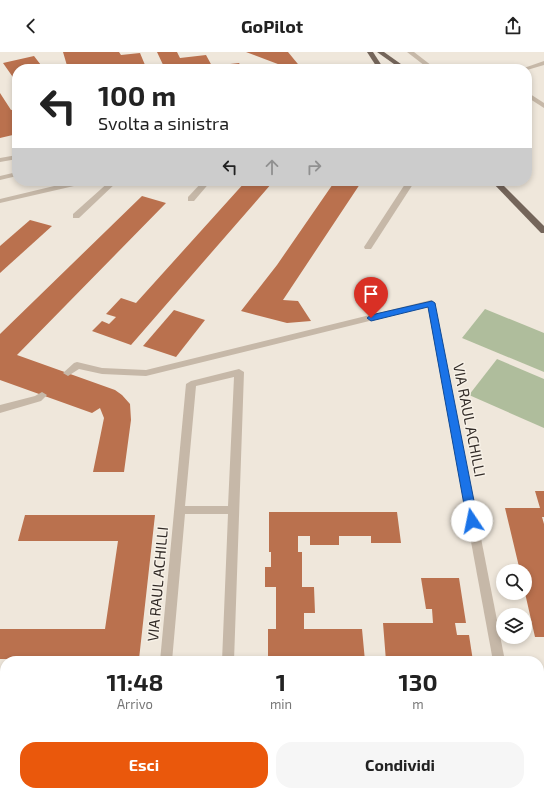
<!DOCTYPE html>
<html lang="it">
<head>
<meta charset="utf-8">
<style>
  :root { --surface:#fff; --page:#f6f6f6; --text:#222; --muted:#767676; --accent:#ea580c }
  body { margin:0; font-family:"Exo 2",sans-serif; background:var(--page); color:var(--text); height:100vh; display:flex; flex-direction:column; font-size:15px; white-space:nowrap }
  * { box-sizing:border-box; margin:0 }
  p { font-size:13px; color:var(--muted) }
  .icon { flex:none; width:22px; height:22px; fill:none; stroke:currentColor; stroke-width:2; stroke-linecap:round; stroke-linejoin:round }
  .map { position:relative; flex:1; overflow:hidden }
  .drawer { position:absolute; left:0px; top:604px; width:544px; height:140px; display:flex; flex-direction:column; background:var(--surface); border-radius:16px 16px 0 0; box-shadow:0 2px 6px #0003 }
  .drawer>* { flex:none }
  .hud { position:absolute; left:12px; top:12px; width:520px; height:122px; border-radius:16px; box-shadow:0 2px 6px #0003; background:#fff; color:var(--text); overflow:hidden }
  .tools { position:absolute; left:496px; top:512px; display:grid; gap:8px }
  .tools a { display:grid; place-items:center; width:36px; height:36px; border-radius:50%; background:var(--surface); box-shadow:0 2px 6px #0003; font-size:20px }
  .pin { position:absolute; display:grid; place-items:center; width:34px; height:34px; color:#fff; margin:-41px -17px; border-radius:50% 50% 50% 0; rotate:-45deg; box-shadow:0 0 4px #0007 }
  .pin .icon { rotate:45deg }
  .me { position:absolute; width:44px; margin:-22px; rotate:349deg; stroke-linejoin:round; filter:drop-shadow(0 0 3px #0008) }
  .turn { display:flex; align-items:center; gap:14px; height:84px; padding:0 20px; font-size:18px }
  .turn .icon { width:52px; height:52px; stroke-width:2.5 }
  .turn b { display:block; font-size:28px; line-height:34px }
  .lanes { display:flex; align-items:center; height:38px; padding:0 20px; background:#0003; justify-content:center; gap:20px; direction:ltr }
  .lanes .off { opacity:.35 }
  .eta { display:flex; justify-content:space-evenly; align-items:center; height:68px; text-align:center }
  .eta b { font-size:24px; font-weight:700; line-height:28px }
  .cta { display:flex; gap:8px; margin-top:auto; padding:8px 20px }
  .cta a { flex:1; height:46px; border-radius:16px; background:var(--accent); color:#fff; font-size:16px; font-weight:700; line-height:46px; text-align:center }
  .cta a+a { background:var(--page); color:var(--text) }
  header { display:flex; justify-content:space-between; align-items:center; height:52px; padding:0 20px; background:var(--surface); font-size:18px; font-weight:700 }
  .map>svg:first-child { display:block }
  .green { fill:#afbd9c }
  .building { fill:#ba714e }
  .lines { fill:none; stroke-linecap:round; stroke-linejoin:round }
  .service { fill:#c6b8a8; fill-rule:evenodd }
  .minor { fill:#c6b8a8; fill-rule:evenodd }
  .tertiary { fill:#c6b8a8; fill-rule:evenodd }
  .primary { fill:#74655a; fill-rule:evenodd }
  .route { fill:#1a73e8; stroke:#114b97 }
  .labels { text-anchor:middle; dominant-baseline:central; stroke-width:3; stroke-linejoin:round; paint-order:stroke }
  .street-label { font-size:15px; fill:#332c28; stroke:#f7f1e7 }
</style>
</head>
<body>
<header><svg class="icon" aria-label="back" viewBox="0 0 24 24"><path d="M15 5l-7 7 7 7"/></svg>GoPilot<svg class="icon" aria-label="share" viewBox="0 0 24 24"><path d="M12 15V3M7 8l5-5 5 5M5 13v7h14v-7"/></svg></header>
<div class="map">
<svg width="544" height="744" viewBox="0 0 544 744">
  <rect width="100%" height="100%" fill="#efe7db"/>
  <!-- green -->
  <g class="green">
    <polygon points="485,257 544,281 544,320 462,286"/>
    <polygon points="497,307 544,327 544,376 469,343"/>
    <polygon points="539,709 544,709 544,744 526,744 524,739 539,739"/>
  </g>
  <!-- building -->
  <g class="building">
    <polygon points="63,0 119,0 121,3 140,1 145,13 113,17 68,17"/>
    <polygon points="157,0 177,0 180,6 206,3 212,14 239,11 243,17 165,17"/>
    <polygon points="246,0 288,0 302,17 291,17"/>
    <polygon points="34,4 44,17 17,17 17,31 3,11"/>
    <polygon points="0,41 11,58 17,57 17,82 0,86"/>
    <polygon points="246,129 272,131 131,293 92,279 102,269 109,272 116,265 106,262 121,246 136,251"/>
    <polygon points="335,129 362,129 283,248 298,249 311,269 287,271 241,259 277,213"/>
    <polygon points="142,144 166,151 17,303 115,338 122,343 130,352 131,368 124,420 93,420 104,366 100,356 92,361 0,328 0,282"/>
    <polygon points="30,168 52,174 0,221 0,194"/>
    <polygon points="174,258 205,268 176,305 143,294"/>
    <polygon points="535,439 544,439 544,465 542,465 544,472 544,585 535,585 525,541 525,519 520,519 505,456 540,456"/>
    <polygon points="269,460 397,460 401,491 371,491 371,484 339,484 339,493 310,493 310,484 298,484 298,500 302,500 302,535 314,535 315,561 304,561 304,577 362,577 365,609 268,609 268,577 276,577 276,535 265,535 265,515 271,515 271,500 269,500"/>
    <polygon points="25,463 155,463 139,607 0,607 0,577 105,577 118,489 18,489"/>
    <polygon points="421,526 459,526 466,571 455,571 457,583 469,583 473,609 386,609 383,571 433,571 432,557 426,557"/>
    <polygon points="441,739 465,739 466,744 442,744"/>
  </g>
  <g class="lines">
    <!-- service -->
    <g class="service">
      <polygon points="544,9 544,13 527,18 521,17"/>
      <polygon points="431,248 435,251 434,253 146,324 102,322 79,317 68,324 63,321 74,311 77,310 102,316 146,318"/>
      <polygon points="42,340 47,343 41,349 0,361 0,353 35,344"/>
    </g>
    <!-- minor -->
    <g class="minor">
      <polygon points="407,0 414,0 436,17 429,17"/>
      <polygon points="527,40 544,51 544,56 527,45"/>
      <polygon points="75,129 88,129 87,131 0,151 0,147"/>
      <polygon points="110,129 118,129 79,166 73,166 73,162"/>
      <polygon points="203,129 211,129 194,149 188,149 188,145"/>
      <polygon points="407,129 415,129 371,197 365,197 364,195"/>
      <polygon points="431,248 435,251 505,609 493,609 427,251"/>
      <path d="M239 317 244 320 234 609H222L228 462H185L172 609H160L186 332 191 329ZM234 325 228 454H185L196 334Z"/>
      <rect x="539" y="684" width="5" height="12"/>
      <rect x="0" y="687" width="5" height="12"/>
      <polygon points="493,739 507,739 508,744 494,744"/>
    </g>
    <!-- tertiary -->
    <g class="tertiary">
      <polygon points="17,103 17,107 0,110 0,106"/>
      <polygon points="17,120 17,124 0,128 0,124"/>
    </g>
    <!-- primary -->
    <g class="primary">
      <polygon points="367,0 373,0 384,17 378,17"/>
      <polygon points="377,0 384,0 408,17 401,17"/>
      <polygon points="491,129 499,129 544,174 544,181 541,181"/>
    </g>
  </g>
  <!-- route -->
  <polygon class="route" points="432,249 435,251 478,469 472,473 467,469 428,255 371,269 367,266 371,263"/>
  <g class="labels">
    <!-- street labels -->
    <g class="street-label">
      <text transform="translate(470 368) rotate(79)">VIA RAUL ACHILLI</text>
      <text transform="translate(157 532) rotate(-85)">VIA RAUL ACHILLI</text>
    </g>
  </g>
</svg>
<div class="tools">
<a><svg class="icon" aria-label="search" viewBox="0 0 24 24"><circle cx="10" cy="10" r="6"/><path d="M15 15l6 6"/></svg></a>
<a><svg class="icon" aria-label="layers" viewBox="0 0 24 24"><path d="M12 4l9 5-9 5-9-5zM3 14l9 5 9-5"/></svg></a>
</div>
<div class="pin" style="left:371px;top:266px;background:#d93025"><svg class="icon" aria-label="arrive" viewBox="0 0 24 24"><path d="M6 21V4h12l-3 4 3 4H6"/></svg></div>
<svg class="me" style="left:472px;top:469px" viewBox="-20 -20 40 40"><circle r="19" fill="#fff"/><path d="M0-13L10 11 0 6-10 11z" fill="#1a73e8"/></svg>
<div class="hud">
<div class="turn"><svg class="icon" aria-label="left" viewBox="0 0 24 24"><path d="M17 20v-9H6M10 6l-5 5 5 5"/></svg><div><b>100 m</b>Svolta a sinistra</div></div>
<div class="lanes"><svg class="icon" aria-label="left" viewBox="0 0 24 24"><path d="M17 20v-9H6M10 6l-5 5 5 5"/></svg><svg class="icon off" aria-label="ahead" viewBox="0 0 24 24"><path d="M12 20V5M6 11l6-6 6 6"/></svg><svg class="icon off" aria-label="right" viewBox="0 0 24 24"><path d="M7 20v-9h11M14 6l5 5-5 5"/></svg></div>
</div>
<section class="drawer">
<div class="eta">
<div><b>11:48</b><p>Arrivo</p></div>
<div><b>1</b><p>min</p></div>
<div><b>130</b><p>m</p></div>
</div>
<div class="cta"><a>Esci</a><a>Condividi</a></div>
</section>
</div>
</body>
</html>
